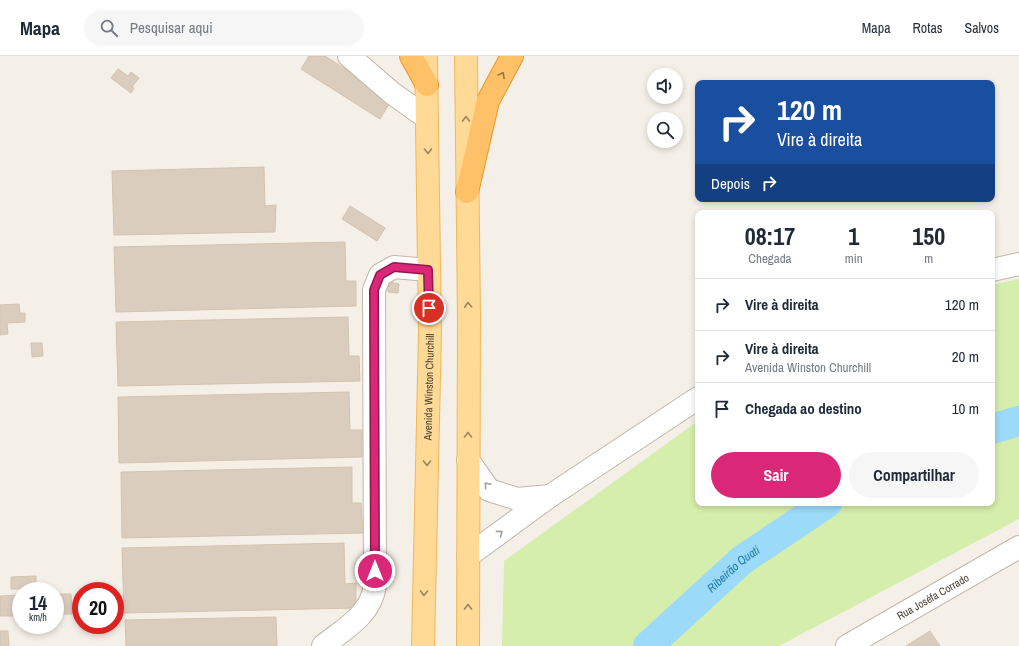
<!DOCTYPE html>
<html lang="pt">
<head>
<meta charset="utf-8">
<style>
  :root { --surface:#fff; --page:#f6f6f7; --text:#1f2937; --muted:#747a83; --line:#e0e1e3; --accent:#db2777 }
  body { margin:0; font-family:"Archivo Narrow",sans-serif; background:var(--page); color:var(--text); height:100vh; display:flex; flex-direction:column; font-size:15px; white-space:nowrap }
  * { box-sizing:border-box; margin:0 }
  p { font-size:13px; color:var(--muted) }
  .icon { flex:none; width:22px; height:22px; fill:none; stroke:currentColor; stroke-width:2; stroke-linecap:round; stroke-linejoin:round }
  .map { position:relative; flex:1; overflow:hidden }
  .details { position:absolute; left:695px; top:154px; width:300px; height:296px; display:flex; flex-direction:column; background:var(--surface); border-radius:8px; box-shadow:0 2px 6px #0003 }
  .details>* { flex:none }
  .guide { position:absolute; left:695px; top:24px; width:300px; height:122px; border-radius:8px; box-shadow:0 2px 6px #0003; background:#1a4fa0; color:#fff; overflow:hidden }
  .tools { position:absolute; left:647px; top:12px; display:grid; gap:8px }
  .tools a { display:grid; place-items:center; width:36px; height:36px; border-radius:50%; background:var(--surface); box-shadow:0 2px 6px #0003; font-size:20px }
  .speed { position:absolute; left:12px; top:526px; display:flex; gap:8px; font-size:20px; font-weight:700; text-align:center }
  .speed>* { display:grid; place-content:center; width:52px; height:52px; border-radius:50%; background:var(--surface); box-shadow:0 2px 6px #0003; line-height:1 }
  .speed small { font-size:10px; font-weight:400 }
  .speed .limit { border:6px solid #d22; background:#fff; color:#111 }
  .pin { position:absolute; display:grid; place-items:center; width:34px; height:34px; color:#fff; margin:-17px; border:2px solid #fff; border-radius:50%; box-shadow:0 1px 4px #0007 }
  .me { position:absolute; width:44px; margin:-22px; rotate:0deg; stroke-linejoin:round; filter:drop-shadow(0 0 3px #0008) }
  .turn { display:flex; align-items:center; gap:14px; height:84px; padding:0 16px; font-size:18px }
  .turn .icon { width:52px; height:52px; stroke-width:2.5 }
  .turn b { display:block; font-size:28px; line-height:34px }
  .then { display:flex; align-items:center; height:38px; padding:0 16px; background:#0003; gap:8px; font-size:15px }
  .eta { display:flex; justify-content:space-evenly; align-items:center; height:68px; text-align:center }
  .eta b { font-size:24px; font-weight:700; line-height:28px }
  .primary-button { display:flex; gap:8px; margin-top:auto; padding:8px 16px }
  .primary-button a { flex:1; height:46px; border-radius:24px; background:var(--accent); color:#fff; font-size:16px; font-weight:700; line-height:46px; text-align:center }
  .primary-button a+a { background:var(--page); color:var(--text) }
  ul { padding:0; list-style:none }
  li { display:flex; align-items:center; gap:12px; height:52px; padding:0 16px; border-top:1px solid var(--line) }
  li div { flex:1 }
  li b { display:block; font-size:15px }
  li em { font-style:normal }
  header { display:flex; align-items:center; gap:24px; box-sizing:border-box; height:56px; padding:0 20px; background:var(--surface); border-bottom:1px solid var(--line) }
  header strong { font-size:19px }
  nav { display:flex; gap:22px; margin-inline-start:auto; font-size:14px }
  .search { width:280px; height:36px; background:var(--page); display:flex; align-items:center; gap:10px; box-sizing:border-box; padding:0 14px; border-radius:22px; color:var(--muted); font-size:15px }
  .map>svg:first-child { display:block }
  .green { fill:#d5eeab }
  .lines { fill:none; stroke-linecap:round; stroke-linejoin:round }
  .river { stroke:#9cdaf9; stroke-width:30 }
  .building { fill:#dbcdbe; stroke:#d4c2ad }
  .minor-casing { stroke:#c2b7a8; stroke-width:24 }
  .major-casing { stroke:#f2b758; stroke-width:24 }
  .highway-casing { stroke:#f09626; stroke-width:24 }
  .minor { stroke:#fff; stroke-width:22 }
  .major { stroke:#ffd996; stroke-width:22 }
  .highway { stroke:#ffc168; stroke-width:22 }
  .oneway { stroke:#927449 }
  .oneway2 { stroke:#9b8561 }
  .oneway3 { stroke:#a4a09a }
  .route-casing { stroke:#8e194d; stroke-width:10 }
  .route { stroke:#db2777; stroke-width:7 }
  .labels { text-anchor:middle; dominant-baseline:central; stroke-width:4; stroke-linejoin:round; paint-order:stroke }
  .street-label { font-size:11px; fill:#494035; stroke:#fff }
  .water-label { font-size:12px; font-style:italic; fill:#1f79a7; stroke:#fff }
</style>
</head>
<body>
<header>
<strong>Mapa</strong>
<div class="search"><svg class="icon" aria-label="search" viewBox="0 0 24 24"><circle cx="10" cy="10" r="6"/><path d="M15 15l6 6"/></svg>Pesquisar aqui</div>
<nav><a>Mapa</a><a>Rotas</a><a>Salvos</a></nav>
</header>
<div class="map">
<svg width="1019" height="590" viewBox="0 0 1019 590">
  <rect width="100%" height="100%" fill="#f5f0e7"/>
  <!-- green -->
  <polygon class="green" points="1019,223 1019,463 779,590 502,590 504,505 698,365 698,447 992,447 992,229"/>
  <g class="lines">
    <!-- river -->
    <g class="river">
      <polyline points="992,373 1019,365"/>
      <path id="s1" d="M648 590 742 504 827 447"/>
    </g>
  </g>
  <!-- building -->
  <g class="building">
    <polygon points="309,0 325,0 392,43 380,63 301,13"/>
    <polygon points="118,13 128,20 131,16 139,22 132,31 134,32 131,37 111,22"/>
    <polygon points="264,111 265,150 276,149 275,176 114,179 112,115"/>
    <polygon points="350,150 385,172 377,185 342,163"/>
    <polygon points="345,186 346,225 356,225 356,250 116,256 114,191"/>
    <polygon points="389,226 399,228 398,237 388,236"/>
    <polygon points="19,248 20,257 25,257 25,266 7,267 8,278 0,279 0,249"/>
    <polygon points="348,261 349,300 359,300 360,325 118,330 116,266"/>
    <polygon points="31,287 42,287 43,300 32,301"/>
    <polygon points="349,336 350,374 362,374 362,401 119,407 118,341"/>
    <polygon points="352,411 352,447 361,447 363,477 122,482 121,416"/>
    <polygon points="344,487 345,528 356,527 356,552 124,557 122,492"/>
    <polygon points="36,520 36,532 11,533 11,521"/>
    <polygon points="55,538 71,538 72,558 55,558"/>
    <polygon points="21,539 21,560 0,560 0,540"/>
    <polygon points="276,561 277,590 126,590 125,564"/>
    <polygon points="0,575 8,575 9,590 0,590"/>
    <polygon points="930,575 940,590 906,590"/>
  </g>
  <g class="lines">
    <!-- minor casing -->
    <g class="minor-casing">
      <g id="minor">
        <polyline points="349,0 392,37 427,62"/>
        <polyline points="992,214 1019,208"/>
        <polyline points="468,404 489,434 517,443 550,440"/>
        <polyline points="468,500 550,440 698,342"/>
        <path d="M323 590C345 572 370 560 375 530L374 234 380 219 394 211 428 214"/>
        <path id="s2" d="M847 590 1019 491"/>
      </g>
    </g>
    <!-- major casing -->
    <g class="major-casing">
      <g id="major">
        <polyline points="466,0 469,261 468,590"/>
        <path id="s3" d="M423 590 430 276 426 0"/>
      </g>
    </g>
    <!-- highway casing -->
    <g class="highway-casing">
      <g id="highway">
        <polyline points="411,0 427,29"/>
        <polyline points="467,136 488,45 512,0"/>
      </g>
    </g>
    <!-- minor -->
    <use href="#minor" class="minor"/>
    <!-- major -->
    <use href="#major" class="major"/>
    <!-- highway -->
    <use href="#highway" class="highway"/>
  </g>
  <!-- one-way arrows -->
  <defs><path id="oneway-chevron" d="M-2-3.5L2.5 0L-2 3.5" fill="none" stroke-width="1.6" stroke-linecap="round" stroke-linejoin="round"/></defs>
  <use class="oneway" href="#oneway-chevron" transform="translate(502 19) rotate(-62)"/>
  <g class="oneway2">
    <use href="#oneway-chevron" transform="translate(466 63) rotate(-90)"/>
    <use href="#oneway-chevron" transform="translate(428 95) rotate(89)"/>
    <use href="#oneway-chevron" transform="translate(468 249) rotate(-93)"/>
    <use href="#oneway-chevron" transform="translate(468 379) rotate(-90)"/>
    <use href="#oneway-chevron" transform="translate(427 407) rotate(91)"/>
    <use href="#oneway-chevron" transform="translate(424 537) rotate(91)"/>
    <use href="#oneway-chevron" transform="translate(468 551) rotate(-90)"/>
  </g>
  <g class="oneway3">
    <use href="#oneway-chevron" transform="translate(487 429) rotate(-131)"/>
    <use href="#oneway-chevron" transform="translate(500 477) rotate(-36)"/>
  </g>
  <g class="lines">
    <!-- route casing -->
    <g class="route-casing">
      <polyline id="route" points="375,515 374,234 380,219 394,211 428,214 429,252"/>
    </g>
    <!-- route -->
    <use href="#route" class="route"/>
  </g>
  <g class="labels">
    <!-- street labels -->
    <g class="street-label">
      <text stroke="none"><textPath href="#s3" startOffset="259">Avenida Winston Churchill</textPath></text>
      <text stroke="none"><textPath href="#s2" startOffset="99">Rua Joséfa Corrado</textPath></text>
    </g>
    <!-- water labels -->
    <g class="water-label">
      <text stroke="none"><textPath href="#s1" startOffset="115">Ribeirão Quati</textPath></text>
    </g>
  </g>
</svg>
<div class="tools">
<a><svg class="icon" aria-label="sound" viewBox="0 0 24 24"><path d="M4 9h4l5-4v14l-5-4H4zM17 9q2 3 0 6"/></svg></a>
<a><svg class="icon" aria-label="search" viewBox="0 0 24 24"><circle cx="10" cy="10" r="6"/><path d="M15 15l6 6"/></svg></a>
</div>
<div class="speed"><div>14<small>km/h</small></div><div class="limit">20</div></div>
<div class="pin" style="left:429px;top:252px;background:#d93025"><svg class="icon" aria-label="arrive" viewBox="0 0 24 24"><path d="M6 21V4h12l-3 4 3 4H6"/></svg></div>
<svg class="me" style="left:375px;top:515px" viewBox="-20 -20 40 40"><circle r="17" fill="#db2777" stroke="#fff" stroke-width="3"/><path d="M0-11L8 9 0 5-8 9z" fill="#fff"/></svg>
<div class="guide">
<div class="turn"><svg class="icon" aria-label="right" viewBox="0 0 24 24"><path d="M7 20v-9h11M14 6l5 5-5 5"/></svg><div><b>120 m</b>Vire à direita</div></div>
<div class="then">Depois<svg class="icon" aria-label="right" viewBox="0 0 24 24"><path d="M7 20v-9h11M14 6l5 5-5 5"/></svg></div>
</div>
<section class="details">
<div class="eta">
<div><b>08:17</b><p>Chegada</p></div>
<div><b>1</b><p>min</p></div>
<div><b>150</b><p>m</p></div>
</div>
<ul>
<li><svg class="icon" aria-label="right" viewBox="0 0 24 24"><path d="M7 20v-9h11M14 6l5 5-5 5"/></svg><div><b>Vire à direita</b></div><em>120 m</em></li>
<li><svg class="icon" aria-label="right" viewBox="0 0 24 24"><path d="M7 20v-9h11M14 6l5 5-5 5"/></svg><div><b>Vire à direita</b><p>Avenida Winston Churchill</p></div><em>20 m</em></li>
<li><svg class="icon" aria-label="arrive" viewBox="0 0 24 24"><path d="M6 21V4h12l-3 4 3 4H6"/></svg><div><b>Chegada ao destino</b></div><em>10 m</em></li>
</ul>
<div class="primary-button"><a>Sair</a><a>Compartilhar</a></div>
</section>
</div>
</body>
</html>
